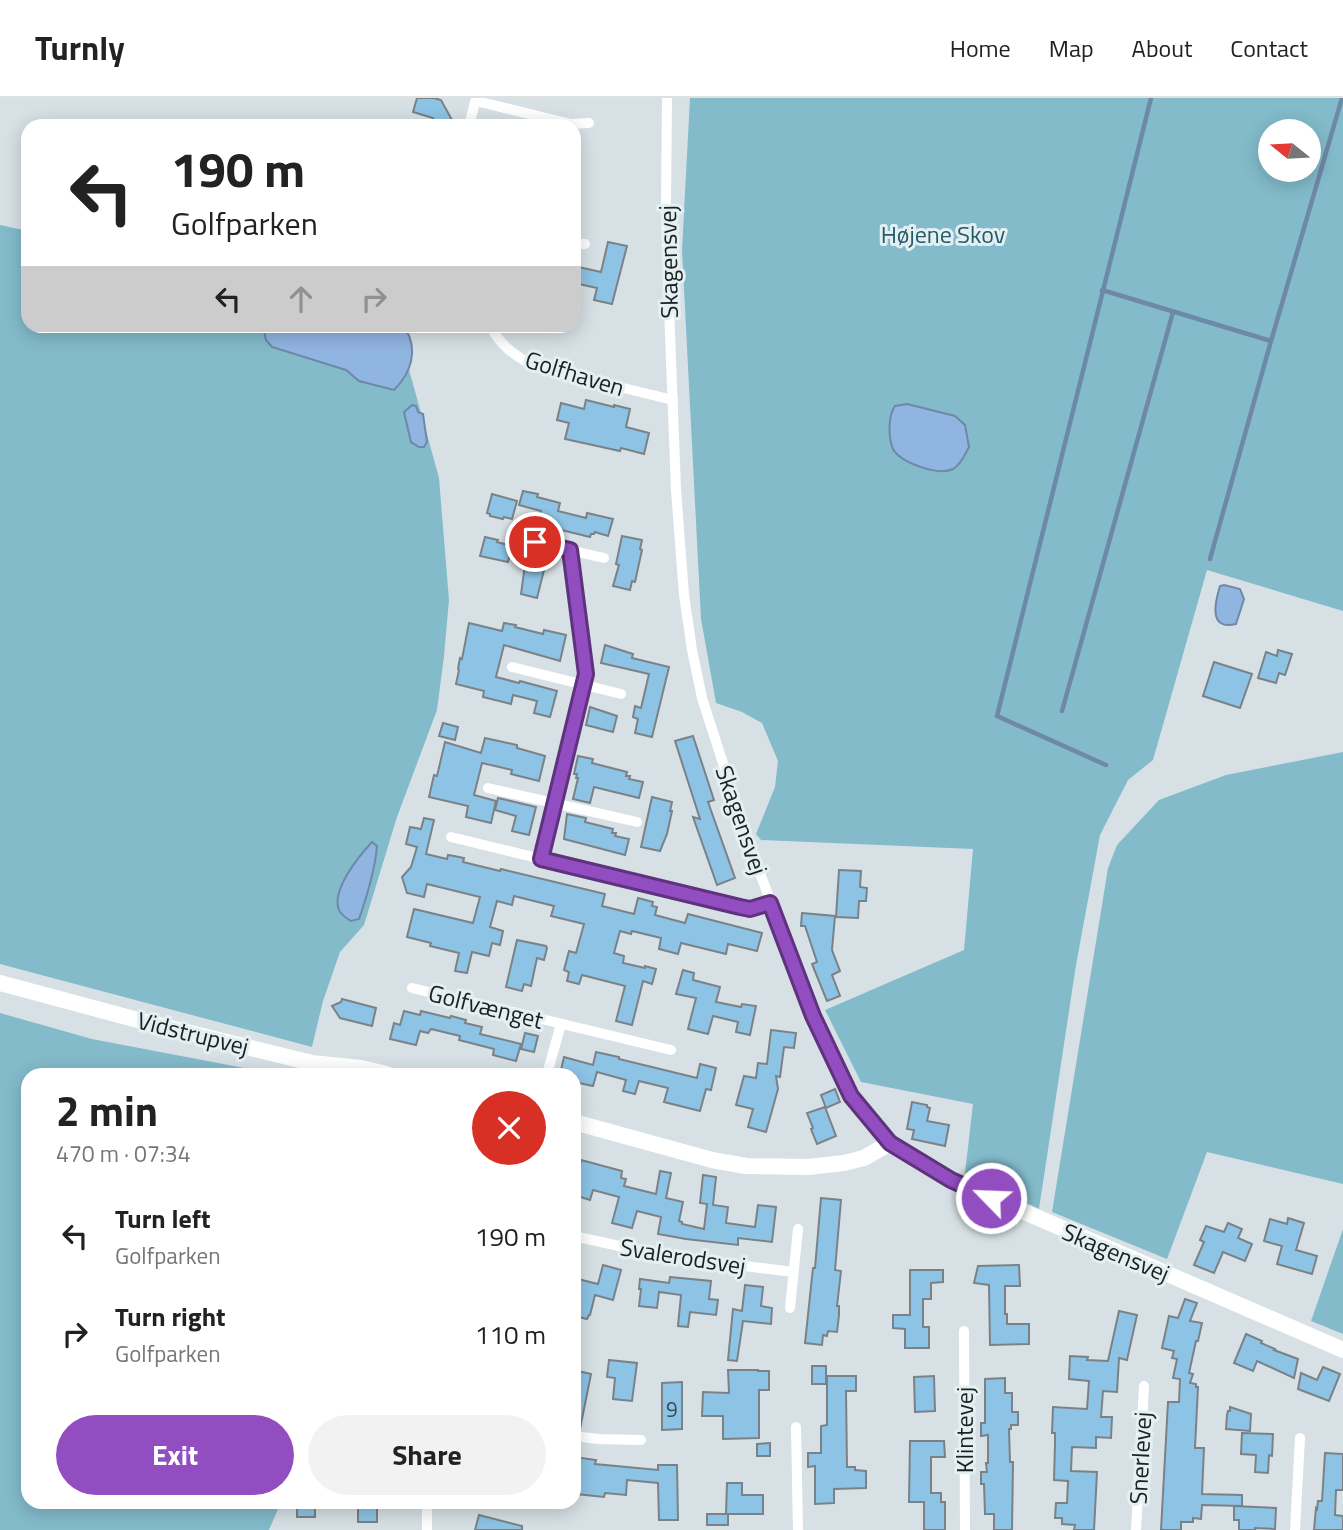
<!DOCTYPE html>
<html lang="en">
<head>
<meta charset="utf-8">
<style>
  :root { --surface:#fff; --page:#f2f2f2; --text:#222; --muted:#767676; --line:#e0e0e0; --accent:#924dc1 }
  body { margin:0; font-family:"Titillium Web",sans-serif; background:var(--page); color:var(--text); height:100vh; display:flex; flex-direction:column; font-size:26px; white-space:nowrap }
  * { box-sizing:border-box; margin:0 }
  p { font-size:23px; color:var(--muted) }
  .icon { flex:none; width:38px; height:38px; fill:none; stroke:currentColor; stroke-width:2; stroke-linecap:round; stroke-linejoin:round }
  .map { position:relative; flex:1; overflow:hidden }
  .panel { position:absolute; left:21px; top:970px; width:560px; height:441px; display:flex; flex-direction:column; background:var(--surface); border-radius:21px; box-shadow:0 4px 18px #0003 }
  .panel>* { flex:none }
  .hud { position:absolute; left:21px; top:21px; width:560px; height:214px; border-radius:21px; box-shadow:0 4px 18px #0003; background:#fff; color:var(--text); overflow:hidden }
  .needle { width:46px; rotate:288deg }
  .fabs { position:absolute; left:1258px; top:21px; display:grid; gap:14px }
  .fabs a { display:grid; place-items:center; width:63px; height:63px; border-radius:50%; background:var(--surface); box-shadow:0 4px 18px #0003; font-size:35px }
  .pin { position:absolute; display:grid; place-items:center; width:60px; height:60px; color:#fff; margin:-30px; border:4px solid #fff; border-radius:50%; box-shadow:0 2px 7px #0007 }
  .me { position:absolute; width:77px; margin:-38px; rotate:294deg; stroke-linejoin:round; filter:drop-shadow(0 0 5px #0008) }
  .turn { display:flex; align-items:center; gap:24px; height:147px; padding:0 35px; font-size:32px }
  .turn .icon { width:91px; height:91px; stroke-width:2.5 }
  .turn b { display:block; font-size:49px; line-height:60px }
  .lanes { display:flex; align-items:center; height:66px; padding:0 35px; background:#0003; justify-content:center; gap:35px; direction:ltr }
  .lanes .off { opacity:.35 }
  .round { display:grid; place-items:center; flex:none; width:74px; height:74px; border-radius:37px; background:var(--page) }
  .summary { display:flex; align-items:center; justify-content:space-between; height:119px; padding:0 35px }
  h1 { font-size:42px; font-weight:700; line-height:52px }
  .primary-button { display:flex; gap:14px; margin-top:auto; padding:14px 35px }
  .primary-button a { flex:1; height:80px; border-radius:42px; background:var(--accent); color:#fff; font-size:28px; font-weight:700; line-height:80px; text-align:center }
  .primary-button a+a { background:var(--page); color:var(--text) }
  ul { padding:0; list-style:none }
  li { display:flex; align-items:center; gap:21px; height:98px; padding:0 35px }
  li div { flex:1 }
  li b { display:block; font-size:26px }
  li em { font-style:normal }
  header { display:flex; align-items:center; gap:42px; box-sizing:border-box; height:98px; padding:0 35px; background:var(--surface); border-bottom:2px solid var(--line) }
  header strong { font-size:33px }
  nav { display:flex; gap:38px; margin-inline-start:auto; font-size:24px }
  .map>svg:first-child { display:block }
  .green { fill:#83bbcb; fill-rule:evenodd }
  .water { fill:#91b5e1; stroke:#6e88a7; stroke-width:2 }
  .lines { fill:none; stroke-linecap:round; stroke-linejoin:round }
  .stream { stroke:#6e88a7; stroke-width:4.5 }
  .building { fill:#8dc4e6; stroke:#7a8287; stroke-width:2 }
  .street { stroke:#fff; stroke-width:10 }
  .secondary { stroke:#fff; stroke-width:16 }
  .route-casing { stroke:#5f327d; stroke-width:18 }
  .route { stroke:#924dc1; stroke-width:12 }
  .labels { text-anchor:middle; dominant-baseline:central; stroke-width:6; stroke-linejoin:round; paint-order:stroke }
  .number-label { font-size:21px; fill:#384952 }
  .park-label { font-size:24px; fill:#235b6a; stroke:#e4eff2 }
  .street-label { font-size:24px; fill:#1c2021; stroke:#e4eff2 }
</style>
</head>
<body>
<header>
<strong>Turnly</strong>
<nav><a>Home</a><a>Map</a><a>About</a><a>Contact</a></nav>
</header>
<div class="map">
<svg width="1343" height="1432" viewBox="0 0 1343 1432">
  <rect width="100%" height="100%" fill="#d7e1e5"/>
  <!-- green -->
  <g class="green">
    <path d="M690 0H1343V513L1207 472 1153 662 1128 682 1100 737 1076 867 1039 1111 965 1075 973 1006 861 984 825 912 964 852 973 751 761 742 756 736 775 689 778 663 762 625 742 614 716 605 701 521 682 152ZM1270 33H1309V72H1270Z"/>
    <polygon points="0,127 28,133 28,228 397,228 439,380 449,502 444,558 437,612 397,719 364,827 340,854 323,903 312,949 0,866"/>
    <polygon points="1343,654 1343,1086 1207,1054 1167,1161 1052,1114 1108,770 1117,747 1159,702 1226,677"/>
    <polygon points="0,915 92,941 276,976 28,976 28,1404 281,1404 269,1432 0,1432"/>
    <polygon points="1343,1131 1343,1236 1311,1223"/>
  </g>
  <!-- water -->
  <g class="water">
    <path d="M263 228H397L405 230C419 252 411 275 394 292L359 283 346 272 272 249 266 242Z"/>
    <path d="M907 306 955 318 965 327 969 349C965 356 961 367 953 371 938 378 901 365 893 351 888 339 888 318 895 308Z"/>
    <polygon points="412,307 416,308 418,314 423,316 427,344 424,349 419,349 411,344 404,314"/>
    <path d="M1224 487 1240 491 1244 501 1236 526C1208 533 1215 504 1220 488Z"/>
    <path d="M372 744 377 748C375 773 367 798 359 821L351 823C346 820 341 817 339 812 331 792 359 758 372 744Z"/>
  </g>
  <g class="lines">
    <!-- stream -->
    <g class="stream">
      <polyline points="1102,192 1271,243 1342,0"/>
      <polyline points="1210,461 1271,243"/>
      <polyline points="1062,613 1173,214"/>
      <polyline points="1106,667 997,618 1151,0"/>
    </g>
  </g>
  <!-- building -->
  <g class="building">
    <polygon points="417,0 434,0 441,2 452,22 451,28 431,28 433,20 413,14"/>
    <polygon points="608,144 627,148 612,206 594,202 597,190 574,185 574,168 601,174"/>
    <polygon points="586,302 614,309 614,307 630,311 626,329 649,335 644,356 621,350 620,353 565,341 569,325 557,322 561,305 584,311"/>
    <polygon points="523,393 538,396 537,399 560,405 558,413 586,420 587,415 613,421 608,438 595,434 594,436 591,436 590,439 537,426 541,413 519,407"/>
    <polygon points="492,396 517,403 512,421 504,419 503,421 490,418 490,416 487,415"/>
    <polygon points="622,438 642,442 640,451 642,452 635,484 632,483 630,492 613,488 619,467 616,466"/>
    <polygon points="485,439 498,442 497,444 512,448 508,464 480,458"/>
    <polygon points="525,467 544,472 537,500 521,496"/>
    <polygon points="469,525 502,533 504,525 516,527 515,529 543,536 544,532 566,537 560,563 504,547 496,579 519,585 520,583 557,593 550,619 534,615 537,603 513,597 511,606 483,599 484,593 456,586 459,572 458,571 460,560 462,561"/>
    <polygon points="605,547 633,556 632,560 669,569 652,639 635,635 638,621 633,619 635,608 641,610 649,576 601,565"/>
    <polygon points="1278,552 1292,556 1285,577 1279,575 1276,585 1258,580 1266,554 1277,558"/>
    <polygon points="1214,564 1252,576 1240,610 1203,598"/>
    <polygon points="590,609 617,618 613,634 586,627"/>
    <polygon points="443,625 458,629 455,642 439,638"/>
    <polygon points="693,638 714,702 708,704 735,780 717,787 693,719 700,721 675,643"/>
    <polygon points="485,640 517,647 517,650 545,658 539,683 511,676 512,672 482,665 474,697 496,703 491,725 466,719 468,708 429,699 434,677 437,678 445,644 481,655"/>
    <polygon points="578,658 593,661 592,665 627,674 626,678 630,678 629,681 643,684 639,700 594,689 590,705 573,701 578,680 576,680 577,676 574,676"/>
    <polygon points="652,699 672,704 670,713 672,713 667,736 660,753 641,749"/>
    <polygon points="498,700 536,709 529,737 512,733 516,718 495,712"/>
    <polygon points="567,716 586,720 585,724 613,731 612,735 616,735 615,738 629,741 625,757 564,741"/>
    <polygon points="424,720 434,722 426,756 447,761 448,757 454,758 464,760 463,764 500,773 501,771 605,796 602,808 634,816 638,800 653,804 652,808 657,809 655,817 685,825 688,816 762,835 757,853 728,846 726,856 681,845 678,856 659,851 661,840 632,833 631,836 620,833 614,855 624,858 623,865 645,870 645,868 656,871 652,886 643,883 632,927 616,923 625,888 582,877 579,886 567,883 569,874 564,872 569,853 576,855 584,826 551,818 554,808 514,798 512,807 497,803 490,829 503,833 500,847 492,845 489,858 472,854 467,875 455,873 459,855 430,848 431,845 407,839 414,811 473,825 480,799 427,786 424,799 407,795 402,779 411,769 417,749 406,746 410,729 421,731"/>
    <polygon points="839,772 861,773 860,789 867,790 866,803 859,803 858,820 836,819"/>
    <polygon points="802,815 835,818 832,852 840,873 832,877 840,898 827,903 812,866 817,864 805,828 801,828"/>
    <polygon points="517,842 546,848 547,850 544,862 537,860 531,888 524,886 522,893 506,889"/>
    <polygon points="683,872 694,875 693,882 720,889 716,904 741,909 742,906 756,908 750,937 736,934 738,924 713,918 708,936 688,931 696,900 676,896"/>
    <polygon points="342,901 376,910 372,928 340,920 332,908 341,904"/>
    <polygon points="404,913 420,917 421,913 450,920 451,918 466,922 465,925 482,929 480,936 521,946 516,963 493,957 494,951 459,942 460,938 431,931 428,935 420,933 416,947 390,941 394,925 400,927"/>
    <polygon points="771,932 796,935 794,950 784,949 780,979 776,978 778,991 766,1034 748,1029 753,1011 736,1007 744,978 756,980 758,965 767,966"/>
    <polygon points="525,935 538,938 534,954 521,951"/>
    <polygon points="596,954 619,959 619,961 697,980 700,966 716,970 711,992 706,991 700,1013 664,1004 668,990 639,983 635,996 623,993 626,982 597,974 593,988 574,984 574,976 560,976 564,959 593,967"/>
    <polygon points="835,991 840,1004 826,1010 821,997"/>
    <polygon points="912,1004 927,1007 927,1009 930,1010 927,1023 949,1027 945,1048 912,1041 914,1032 907,1031"/>
    <polygon points="825,1009 836,1038 817,1046 811,1031 813,1030 807,1015"/>
    <polygon points="581,1062 622,1073 621,1080 626,1081 624,1088 656,1096 660,1073 671,1075 666,1100 683,1104 679,1123 682,1124 682,1126 704,1131 707,1106 700,1105 703,1077 716,1079 713,1107 728,1109 726,1125 755,1129 758,1107 776,1109 772,1144 738,1140 738,1147 686,1141 658,1136 661,1119 637,1113 632,1130 612,1125 619,1099 593,1092 590,1102 574,1097 574,1088"/>
    <polygon points="821,1100 841,1102 835,1172 841,1173 837,1208 839,1208 839,1217 837,1234 828,1233 827,1238 823,1237 822,1247 805,1245 813,1170 815,1170"/>
    <polygon points="1288,1120 1304,1125 1296,1152 1317,1158 1312,1176 1277,1166 1282,1148 1264,1143 1270,1121 1287,1126"/>
    <polygon points="1228,1125 1242,1131 1238,1140 1252,1146 1245,1163 1223,1154 1214,1175 1194,1167 1204,1144 1200,1142 1206,1128 1224,1134"/>
    <polygon points="603,1167 621,1172 613,1202 595,1197 590,1217 589,1217 587,1221 574,1218 574,1180 598,1186"/>
    <polygon points="1019,1167 1020,1188 1005,1188 1005,1216 1007,1216 1007,1226 1029,1226 1029,1246 990,1247 989,1187 974,1185 978,1168"/>
    <polygon points="910,1172 943,1172 943,1184 931,1185 931,1201 923,1201 923,1229 929,1229 929,1250 905,1250 905,1231 893,1230 893,1217 910,1217"/>
    <polygon points="670,1179 711,1183 709,1201 718,1202 716,1217 690,1214 688,1229 678,1228 681,1197 659,1194 657,1210 639,1208 641,1191 639,1191 640,1181 669,1185"/>
    <polygon points="745,1187 763,1189 761,1208 772,1210 771,1226 743,1223 737,1263 728,1262 733,1211 742,1213"/>
    <polygon points="1185,1201 1197,1205 1190,1223 1202,1225 1198,1243 1196,1243 1189,1275 1193,1276 1190,1285 1196,1286 1196,1289 1198,1289 1195,1350 1204,1350 1202,1396 1242,1397 1242,1408 1202,1407 1201,1421 1193,1420 1193,1424 1181,1424 1181,1432 1161,1432 1168,1304 1179,1304 1180,1281 1173,1280 1177,1261 1172,1260 1174,1253 1162,1250 1169,1218 1178,1220"/>
    <polygon points="1119,1213 1137,1217 1127,1262 1119,1260 1117,1294 1103,1293 1101,1319 1112,1319 1111,1340 1096,1339 1096,1350 1072,1349 1071,1373 1097,1374 1094,1432 1074,1432 1075,1427 1062,1426 1062,1420 1055,1420 1056,1405 1067,1405 1068,1383 1054,1382 1055,1346 1055,1335 1052,1335 1053,1309 1087,1311 1089,1283 1069,1281 1070,1258 1088,1259 1087,1262 1108,1263"/>
    <polygon points="1246,1236 1262,1243 1261,1245 1275,1251 1274,1252 1298,1261 1294,1280 1257,1263 1253,1273 1234,1265"/>
    <polygon points="609,1262 637,1265 632,1303 613,1301 615,1280 607,1279"/>
    <rect x="812" y="1268" width="14" height="18"/>
    <polygon points="1323,1269 1340,1276 1329,1303 1298,1291 1301,1275 1317,1282"/>
    <polygon points="574,1272 591,1276 580,1331 574,1330"/>
    <polygon points="728,1272 758,1272 758,1273 769,1273 769,1292 759,1292 759,1340 723,1341 723,1318 702,1318 703,1294 729,1295"/>
    <polygon points="827,1278 856,1278 856,1293 846,1293 847,1369 855,1369 855,1372 866,1373 866,1390 834,1391 834,1405 815,1406 815,1368 808,1369 808,1355 821,1355 821,1328 827,1327"/>
    <polygon points="934,1278 935,1313 915,1314 914,1279"/>
    <polygon points="1005,1280 1005,1295 1012,1295 1012,1314 1018,1314 1018,1327 1011,1327 1011,1331 1009,1331 1010,1364 1013,1364 1012,1432 994,1432 994,1416 985,1416 984,1386 981,1386 981,1374 987,1374 986,1365 988,1365 988,1337 981,1338 981,1325 985,1325 985,1281"/>
    <polygon points="682,1284 682,1331 662,1332 662,1285"/>
    <polygon points="1230,1309 1251,1316 1250,1333 1226,1331 1227,1317 1228,1313 1230,1313"/>
    <polygon points="1242,1335 1273,1336 1272,1358 1269,1357 1268,1375 1255,1374 1256,1357 1241,1356"/>
    <polygon points="910,1343 944,1343 945,1359 931,1359 931,1395 941,1395 941,1404 945,1404 945,1432 924,1432 924,1404 909,1404"/>
    <polygon points="770,1345 770,1358 757,1358 757,1346"/>
    <polygon points="1325,1355 1343,1356 1343,1392 1336,1392 1335,1417 1343,1418 1343,1432 1314,1432 1316,1410 1317,1411 1318,1403 1322,1403"/>
    <polygon points="574,1359 596,1362 595,1366 658,1372 658,1367 677,1367 678,1422 659,1422 658,1385 627,1382 626,1397 605,1395 604,1399 576,1396 578,1380 574,1379"/>
    <polygon points="727,1385 742,1385 742,1397 763,1397 763,1416 728,1416 728,1427 707,1427 707,1416 726,1416"/>
    <rect x="297" y="1404" width="18" height="15"/>
    <rect x="358" y="1404" width="19" height="20"/>
    <polygon points="1234,1408 1276,1410 1275,1431 1255,1430 1255,1432 1239,1432 1239,1422 1234,1422"/>
    <polygon points="479,1417 522,1428 522,1432 475,1432"/>
  </g>
  <g class="lines">
    <!-- street -->
    <g class="street">
      <polyline points="667,0 666,107 668,184 676,392 684,497 692,552 702,600 747,740 813,918 851,998 890,1045"/>
      <polyline points="476,3 571,26 589,25"/>
      <polyline points="469,28 476,0"/>
      <polyline points="574,146 585,146"/>
      <path d="M491 228C499 247 516 258 533 268L673 302"/>
      <polyline points="535,444 604,460"/>
      <polyline points="512,569 621,596"/>
      <polyline points="488,690 637,724"/>
      <path d="M451 739 740 809C752 811 759 809 770 805"/>
      <polyline points="541,761 586,576 570,452"/>
      <polyline points="412,890 671,952"/>
      <polyline points="547,976 561,926"/>
      <polyline points="574,1138 664,1158 793,1174"/>
      <polyline points="790,1210 798,1131"/>
      <polyline points="964,1233 965,1432"/>
      <polyline points="796,1329 798,1432"/>
      <polyline points="574,1338 598,1341 641,1342"/>
      <polyline points="427,1432 427,1404"/>
      <polyline points="1136,1432 1144,1288"/>
      <polyline points="1295,1432 1300,1340"/>
    </g>
    <!-- secondary -->
    <g class="secondary">
      <polyline points="0,885 134,921 312,965 361,970 387,976"/>
      <polyline points="574,1024 712,1062 746,1068 808,1069 844,1065 864,1060 890,1045 951,1082 1343,1252"/>
    </g>
  </g>
  <g class="lines">
    <!-- route casing -->
    <g class="route-casing">
      <polyline id="route" points="535,444 570,452 586,576 541,761 740,809 750,811 770,805 813,918 851,998 890,1045 951,1082 991,1100"/>
    </g>
    <!-- route -->
    <use href="#route" class="route"/>
  </g>
  <g class="labels">
    <!-- number labels -->
    <g class="number-label">
      <text x="672" y="1311">9</text>
    </g>
    <!-- park labels -->
    <g class="park-label">
      <text x="943" y="136">Højene Skov</text>
    </g>
    <!-- street labels -->
    <g class="street-label">
      <text transform="translate(668 164) rotate(-91)">Skagensvej</text>
      <text transform="translate(575 275) rotate(17)">Golfhaven</text>
      <text transform="translate(742 722) rotate(71)">Skagensvej</text>
      <text transform="translate(486 908) rotate(14)">Golfvænget</text>
      <text transform="translate(193 935) rotate(14)">Vidstrupvej</text>
      <text transform="translate(1116 1154) rotate(23)">Skagensvej</text>
      <text transform="translate(683 1158) rotate(9)">Svalerodsvej</text>
      <text transform="translate(964 1332) rotate(-90)">Klintevej</text>
      <text transform="translate(1140 1360) rotate(-87)">Snerlevej</text>
    </g>
  </g>
</svg>
<div class="fabs">
<a><svg class="needle" viewBox="-14 -14 28 28"><path d="M0-13l5 13h-10z" fill="#e53935"/><path d="M0 13l5-13h-10z" fill="#767676"/></svg></a>
</div>
<div class="pin" style="left:535px;top:444px;background:#d93025"><svg class="icon" aria-label="arrive" viewBox="0 0 24 24"><path d="M6 21V4h12l-3 4 3 4H6"/></svg></div>
<svg class="me" style="left:991px;top:1100px" viewBox="-20 -20 40 40"><circle r="17" fill="#924dc1" stroke="#fff" stroke-width="3"/><path d="M0-11L8 9 0 5-8 9z" fill="#fff"/></svg>
<div class="hud">
<div class="turn"><svg class="icon" aria-label="left" viewBox="0 0 24 24"><path d="M17 20v-9H6M10 6l-5 5 5 5"/></svg><div><b>190 m</b>Golfparken</div></div>
<div class="lanes"><svg class="icon" aria-label="left" viewBox="0 0 24 24"><path d="M17 20v-9H6M10 6l-5 5 5 5"/></svg><svg class="icon off" aria-label="ahead" viewBox="0 0 24 24"><path d="M12 20V5M6 11l6-6 6 6"/></svg><svg class="icon off" aria-label="right" viewBox="0 0 24 24"><path d="M7 20v-9h11M14 6l5 5-5 5"/></svg></div>
</div>
<section class="panel">
<div class="summary"><div><h1>2 min</h1><p>470 m · 07:34</p></div><a class="round" style="background:#d93025;color:#fff"><svg class="icon" aria-label="close" viewBox="0 0 24 24"><path d="M6 6l12 12M18 6L6 18"/></svg></a></div>
<ul>
<li><svg class="icon" aria-label="left" viewBox="0 0 24 24"><path d="M17 20v-9H6M10 6l-5 5 5 5"/></svg><div><b>Turn left</b><p>Golfparken</p></div><em>190 m</em></li>
<li><svg class="icon" aria-label="right" viewBox="0 0 24 24"><path d="M7 20v-9h11M14 6l5 5-5 5"/></svg><div><b>Turn right</b><p>Golfparken</p></div><em>110 m</em></li>
</ul>
<div class="primary-button"><a>Exit</a><a>Share</a></div>
</section>
</div>
</body>
</html>
